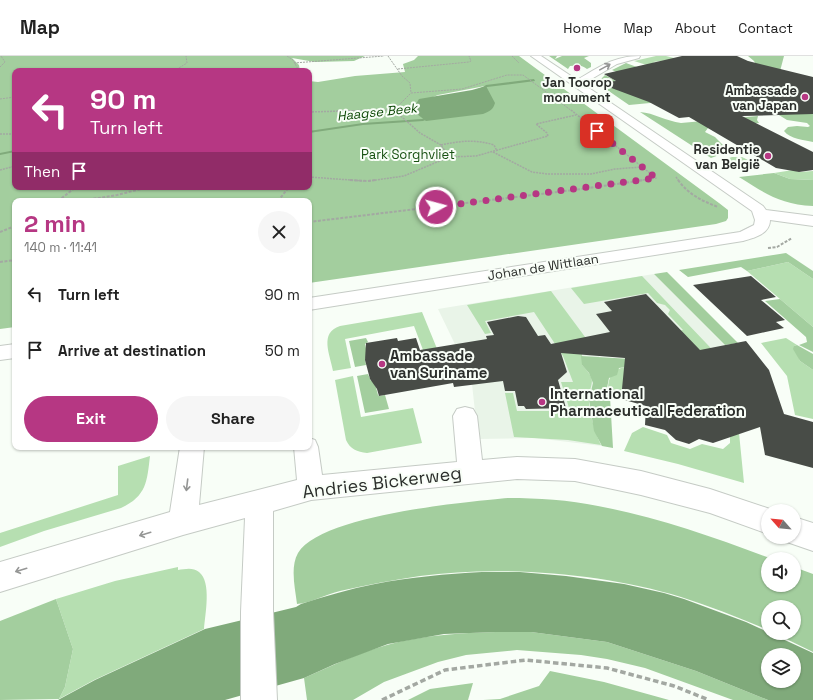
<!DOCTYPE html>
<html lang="en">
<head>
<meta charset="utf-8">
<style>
  :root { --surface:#fff; --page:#f6f6f6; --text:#222; --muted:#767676; --line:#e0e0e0; --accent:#b63783 }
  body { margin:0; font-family:"Space Grotesk",sans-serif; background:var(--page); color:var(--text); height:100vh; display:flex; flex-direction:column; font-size:15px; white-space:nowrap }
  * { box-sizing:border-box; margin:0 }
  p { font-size:13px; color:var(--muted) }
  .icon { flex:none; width:22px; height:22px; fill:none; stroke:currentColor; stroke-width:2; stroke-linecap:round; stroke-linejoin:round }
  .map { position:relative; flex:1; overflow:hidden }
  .drawer { position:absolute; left:12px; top:142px; width:300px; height:252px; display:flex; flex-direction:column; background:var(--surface); border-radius:8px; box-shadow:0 1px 3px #0004 }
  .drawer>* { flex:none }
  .hud { position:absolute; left:12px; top:12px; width:300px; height:122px; border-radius:8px; box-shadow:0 1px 3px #0004; background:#b63783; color:#fff; overflow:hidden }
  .needle { width:26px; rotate:297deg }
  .controls { position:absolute; left:761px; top:448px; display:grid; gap:8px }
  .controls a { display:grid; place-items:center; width:40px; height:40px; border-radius:50%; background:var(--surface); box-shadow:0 1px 3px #0004; font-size:20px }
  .pin { position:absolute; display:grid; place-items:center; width:34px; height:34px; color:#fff; margin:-17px; border-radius:8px; box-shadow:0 2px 6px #0006 }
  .me { position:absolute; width:44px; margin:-22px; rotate:83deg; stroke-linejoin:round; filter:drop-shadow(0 0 3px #0008) }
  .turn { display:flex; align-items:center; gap:14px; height:84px; padding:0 12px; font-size:18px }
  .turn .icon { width:52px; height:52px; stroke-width:2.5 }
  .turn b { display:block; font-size:28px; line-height:34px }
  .then { display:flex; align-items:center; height:38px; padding:0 12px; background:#0003; gap:8px; font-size:15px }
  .round { display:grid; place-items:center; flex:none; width:42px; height:42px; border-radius:21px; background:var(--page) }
  .overview { display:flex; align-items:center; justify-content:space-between; height:68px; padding:0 12px }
  h1 { font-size:24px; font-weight:600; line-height:30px; color:var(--accent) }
  .cta { display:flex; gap:8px; margin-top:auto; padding:8px 12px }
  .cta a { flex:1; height:46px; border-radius:24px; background:var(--accent); color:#fff; font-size:16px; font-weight:600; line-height:46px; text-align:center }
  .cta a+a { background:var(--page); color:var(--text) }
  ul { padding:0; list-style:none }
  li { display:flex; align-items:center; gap:12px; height:56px; padding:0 12px }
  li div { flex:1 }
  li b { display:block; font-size:15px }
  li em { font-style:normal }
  header { display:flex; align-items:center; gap:24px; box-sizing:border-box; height:56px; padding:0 20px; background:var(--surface); border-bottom:1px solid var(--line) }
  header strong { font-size:19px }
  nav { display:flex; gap:22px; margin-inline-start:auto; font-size:14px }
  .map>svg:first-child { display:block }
  .built { fill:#e9f4e8 }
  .green { fill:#b6dfb1 }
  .forest { fill:#a3ce9e; fill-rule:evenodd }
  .water { fill:#80aa7b; fill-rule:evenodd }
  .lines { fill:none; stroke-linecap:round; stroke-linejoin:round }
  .stream { fill:#80aa7b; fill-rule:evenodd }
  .building { fill:#484c47 }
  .minor-casing { stroke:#c5cbc5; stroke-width:2 }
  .path-far3 { stroke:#a3a8a2; stroke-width:1; stroke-dasharray:2 1; stroke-linecap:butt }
  .path-far2 { stroke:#a3a8a2; stroke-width:1.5; stroke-dasharray:2 1; stroke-linecap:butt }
  .path-far1 { stroke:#a3a8a2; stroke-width:2; stroke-dasharray:3 1.5; stroke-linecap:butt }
  .path { stroke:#a3a8a2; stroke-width:3.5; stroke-dasharray:5.5 3; stroke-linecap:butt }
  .minor { fill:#fff; fill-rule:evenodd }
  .oneway { stroke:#959695 }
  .route { stroke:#b63783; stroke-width:7; stroke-dasharray:0 12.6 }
  .poi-dot { fill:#b63783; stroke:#f8fef7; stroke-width:1.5 }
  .labels { text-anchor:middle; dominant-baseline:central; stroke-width:4; stroke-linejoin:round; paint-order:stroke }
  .far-poi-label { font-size:13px; font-weight:bold; fill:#2b2e2b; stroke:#f8fef7; text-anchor:end }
  .far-water-label { font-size:13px; font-style:italic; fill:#0d4906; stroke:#f8fef7 }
  .far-park-label { font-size:13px; fill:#185112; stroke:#f8fef7 }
  .far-street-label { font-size:13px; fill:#2b2e2b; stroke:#f8fef7 }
  .poi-label { font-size:15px; font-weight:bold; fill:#2b2e2b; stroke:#f8fef7; text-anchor:start }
  .near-street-label { font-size:18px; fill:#2b2e2b; stroke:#f8fef7 }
</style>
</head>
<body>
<header>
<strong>Map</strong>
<nav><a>Home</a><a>Map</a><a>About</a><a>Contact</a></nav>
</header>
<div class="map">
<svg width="813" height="644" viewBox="0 0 813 644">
  <rect width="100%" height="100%" fill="#f8fef7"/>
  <!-- built -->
  <polygon class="built" points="654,218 746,311 599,300 602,390 535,382 478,383 472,328 464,307 438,253"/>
  <!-- green -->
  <g class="green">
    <path d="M656 0H666L682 4C672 5 663 4 653 6L657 8 653 11 634 5Z"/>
    <polygon points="732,101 742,101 754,107 751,110 740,110 730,106 729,102"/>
    <polygon points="793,114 800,116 813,115 813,124 790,123 774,117"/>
    <polygon points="788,206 813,223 813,271 747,215"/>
    <polygon points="642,220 727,309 668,277 683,274 668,258 670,254 665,249 657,247 648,237 584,248 571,232"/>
    <path d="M551 235 591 289 582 294V309C598 326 590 325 589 343 588 354 596 379 601 389L568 384 514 381 505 337H513L517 355H570L561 326H573L563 300 534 256 485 265 491 277 485 278 467 249Z"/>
    <path d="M422 256 440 300 426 302 414 270 345 283 351 312 333 315C330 298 319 277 340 270Z"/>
    <polygon points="786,282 797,289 794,290 800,305 813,314 813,363 795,359 787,320 761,287"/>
    <path d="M626 311 621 343 610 341C605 327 610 313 626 311Z"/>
    <path d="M353 320 361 361 413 352 422 387 367 397C357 396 350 393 346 384L335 324Z"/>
    <polygon points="737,357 744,427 678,408 624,395 632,377 643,371 667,379 671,387 690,393 702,388 723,393 730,387 730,376"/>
    <path d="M150 400C147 425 147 440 121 452L44 475 0 491V477L118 439V410Z"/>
    <path d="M178 511V514C185 513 193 511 199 516 212 526 205 559 204 573L94 624 59 643 65 631 73 593 56 543 115 525Z"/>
  </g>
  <!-- forest -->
  <g class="forest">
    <path d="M0 0H365L354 5 315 6 292 2 299 9 300 15H15V131H309V25L318 26 355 20 405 16 403 8 414 4 418 0H519L719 147 728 154V162L726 165 716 168 309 227V145H15V271L0 273ZM485 30 417 58 416 48 438 39Z"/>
    <path d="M549 0H557L555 3 562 0H589L584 2 591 7V11L587 13C583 9 576 9 570 10L568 13Z"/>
    <path d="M748 0H784L779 19 813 48V86C804 84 790 83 784 75L788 71 797 70 808 71 810 70 807 67 787 64 766 51 724 40 629 49 600 29 601 23 605 19 616 25 619 35 621 18 612 14 626 7 656 18 736 10 749 5 754 15 760 17 754 5Z"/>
    <path d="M640 56C654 57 666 65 681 67L758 60 757 64 759 67 708 72 705 76 715 81 727 93 722 98 711 102Z"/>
    <path d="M774 117 790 123 813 124V150C780 148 766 138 739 121Z"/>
    <polygon points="786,197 813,215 813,223 788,206 747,215 741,211 688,221 679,214"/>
    <polygon points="667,216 738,287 725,289 654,218"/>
    <polygon points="780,243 813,271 813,296 799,289 807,286 806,281 765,245"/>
    <polygon points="366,282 368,286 365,288 368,301 365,302 366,309 355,311 349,285"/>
    <polygon points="797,289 813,298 813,314 800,305 793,293 794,290"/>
    <polygon points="581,300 631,303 626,311 619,312 617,319 609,322 607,332 610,341 613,392 602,390 594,375 589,344 593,327 589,317 582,309"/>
    <polygon points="368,318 371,325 374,324 378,339 379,340 385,339 389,353 365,357 357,320"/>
    <path d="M508 442C538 442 569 444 598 450 658 461 716 482 772 503H768V529H794V511L813 518V596L774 577H794V551H768V574C739 562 710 550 681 541 603 517 501 509 420 520 393 524 366 529 340 535 326 538 311 547 297 548 295 532 290 511 298 497 321 459 465 446 508 442Z"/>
    <polygon points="56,543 73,593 65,631 59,643 0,644 0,565"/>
    <path d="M496 576H531L607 586 696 615 768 644H733L645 612 607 603 581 599 517 594 466 599 438 606 384 626 353 644H307L304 622C331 610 358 597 387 589 422 579 460 577 496 576Z"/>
    <polygon points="550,615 604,626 669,644 483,644 500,643 539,630"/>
    <polygon points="473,627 468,644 408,644 430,633"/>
  </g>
  <!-- water -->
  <g class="water">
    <path d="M486 30 495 47C493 54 490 55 483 58L426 65 417 58 416 48 419 43 472 34Z"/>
    <path d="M482 516H520L566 520 624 528 664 537 684 543 746 566 813 597V644H768L696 615 607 586 531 576H496L444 578 388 588 335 608 304 622 225 644H58L95 624 205 573 296 551 301 548C325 540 350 533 375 528 410 521 446 518 482 516ZM768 599H794V625H768Z"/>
  </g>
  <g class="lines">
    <!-- stream -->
    <g class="stream">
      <polygon points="534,23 535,25 487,31 479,38 476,37 486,29"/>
      <polygon points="432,59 433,61 423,65 363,69 309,77 309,75 363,67 422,63"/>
      <polygon points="15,94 15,96 0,99 0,97"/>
    </g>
  </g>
  <!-- building -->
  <g class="building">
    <polygon points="682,0 737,0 748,5 813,21 813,58 742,60 813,96 813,114 799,116 776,112 689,61 679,62 649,46 598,27 616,25 604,18"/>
    <polygon points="751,220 776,241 761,244 785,264 776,266 784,272 747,280 693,229"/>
    <polygon points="646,238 700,294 746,285 769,314 784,358 813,366 813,412 765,399 760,371 713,387 699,383 689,388 676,384 665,374 645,369 646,350 621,343 625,302 561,297 567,316 558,324 566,352 526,353 524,350 518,350 515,335 505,335 503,325 454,331 453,327 379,340 377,333 370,323 365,304 366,287 397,282 398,285 416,282 420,294 487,283 486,280 494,279 487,266 518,260 526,261 538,280 545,279 551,288 610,276 596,258 612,255 604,246"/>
  </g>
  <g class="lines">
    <!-- minor casing -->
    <g class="minor-casing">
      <g id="minor">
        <path d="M531 0H541L577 24C599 11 614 0 640 0L639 2 617 8 583 28 763 150 766 154 813 160V170L770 164C770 178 754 182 743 185L309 254V242L740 176 754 169 755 164 752 155Z"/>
        <polygon points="15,288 15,302 0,304 0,290"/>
        <polygon points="465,351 473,353 477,360 482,404 517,401 575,403 641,415 710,433 776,455 768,455 768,478 710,457 641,439 575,425 517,423 311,444 273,455 273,556 277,644 241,644 241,556 245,462 183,479 0,536 0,506 170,456 180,391 204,391 199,449 297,424 294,391 309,391 309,382 315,384 318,391 322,419 457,406 453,360 457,353"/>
        <polygon points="794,461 813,467 813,495 784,485 782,481 794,481"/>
      </g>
    </g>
    <!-- path-far3 -->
    <g class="path-far3">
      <polyline points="287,0 293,4 299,15"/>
      <polyline points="388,0 402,20 410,27 411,37"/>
      <polyline points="512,0 519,7"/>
      <polyline points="294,7 384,0"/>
      <polyline points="0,11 5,6 1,0"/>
      <polyline points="398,13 469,6 471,5 469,0"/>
      <polyline points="174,15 187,7 186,0"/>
      <polyline points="0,43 15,41"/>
      <polyline points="394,54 396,55"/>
      <polyline points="337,55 394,54 411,37 462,33 507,19 523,19 572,55"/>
    </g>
    <!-- path-far2 -->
    <g class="path-far2">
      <polyline points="394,54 420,77 441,89 449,101"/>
      <polyline points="571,54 656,122 637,125"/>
      <polyline points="309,56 380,54"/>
      <polyline points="0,78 15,78"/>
      <path d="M441 89C459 85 476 83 494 89L497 95"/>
      <polyline points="493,96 532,116 548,118 591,118 615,113 642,111"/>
      <polyline points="0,114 15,110"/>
      <polyline points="309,121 364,125"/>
      <polyline points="676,121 679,125"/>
      <polyline points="369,125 404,120 449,101 476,100 548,80 547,77 536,68 576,59"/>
    </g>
    <!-- path-far1 -->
    <g class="path-far1">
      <polyline points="350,124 367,125 376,124"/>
      <path d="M678 124C688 138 702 145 718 151"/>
      <polyline points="58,145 76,131"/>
      <polyline points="80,145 117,139 149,131"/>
      <polyline points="278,145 289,131"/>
      <polyline points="309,166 582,133 644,124"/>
      <polyline points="0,176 15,170"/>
      <polyline points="768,192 777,191 792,182"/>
      <polyline points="0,206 15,204"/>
    </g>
    <!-- path -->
    <polyline class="path" points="382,644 445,614 526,604 607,612 674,630 709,644"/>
    <!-- minor -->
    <use href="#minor" class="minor"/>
  </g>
  <!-- one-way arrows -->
  <defs><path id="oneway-shaft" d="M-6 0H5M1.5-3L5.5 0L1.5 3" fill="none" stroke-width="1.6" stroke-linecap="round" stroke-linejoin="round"/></defs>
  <g class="oneway">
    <use href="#oneway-shaft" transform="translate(605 11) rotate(-29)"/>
    <use href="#oneway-shaft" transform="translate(187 429) rotate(97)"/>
    <use href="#oneway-shaft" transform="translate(145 478) rotate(163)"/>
    <use href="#oneway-shaft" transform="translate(21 514) rotate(163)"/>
  </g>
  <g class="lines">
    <!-- route -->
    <polyline class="route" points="436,151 656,122 597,75"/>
  </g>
  <!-- markers -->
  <g class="poi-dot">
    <circle cx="577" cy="12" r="4"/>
    <circle cx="805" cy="41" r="4"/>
    <circle cx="768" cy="100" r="4"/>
    <circle cx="382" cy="308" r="4"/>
    <circle cx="542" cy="346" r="4"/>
  </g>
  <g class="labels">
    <!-- far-poi labels -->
    <g class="far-poi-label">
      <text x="577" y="26" text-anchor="middle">Jan Toorop<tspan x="577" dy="15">monument</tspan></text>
      <text x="797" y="34">Ambassade<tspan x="797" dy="15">van Japan</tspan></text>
      <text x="760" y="93">Residentie<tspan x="760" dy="15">van België</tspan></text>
    </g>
    <!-- far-water labels -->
    <g class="far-water-label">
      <text transform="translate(377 56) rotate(-6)">Haagse Beek</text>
    </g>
    <!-- far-park labels -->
    <g class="far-park-label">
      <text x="408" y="98">Park Sorghvliet</text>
    </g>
    <!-- far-street labels -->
    <g class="far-street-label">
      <text transform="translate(543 211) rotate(-9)">Johan de Wittlaan</text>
    </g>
    <!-- poi labels -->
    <g class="poi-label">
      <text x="390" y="299">Ambassade<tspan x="390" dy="17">van Suriname</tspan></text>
      <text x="550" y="337">International<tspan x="550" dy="17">Pharmaceutical Federation</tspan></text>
    </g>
    <!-- near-street labels -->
    <g class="near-street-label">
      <text transform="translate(382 426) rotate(-7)">Andries Bickerweg</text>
    </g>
  </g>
</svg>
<div class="controls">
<a><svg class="needle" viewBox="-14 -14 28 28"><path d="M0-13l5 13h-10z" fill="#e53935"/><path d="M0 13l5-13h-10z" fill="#767676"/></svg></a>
<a><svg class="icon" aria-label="sound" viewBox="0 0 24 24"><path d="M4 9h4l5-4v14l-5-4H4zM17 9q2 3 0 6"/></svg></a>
<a><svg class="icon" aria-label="search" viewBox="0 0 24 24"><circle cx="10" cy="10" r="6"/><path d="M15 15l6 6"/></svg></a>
<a><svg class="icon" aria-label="layers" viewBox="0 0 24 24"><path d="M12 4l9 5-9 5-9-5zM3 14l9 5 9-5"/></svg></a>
</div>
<div class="pin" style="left:597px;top:75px;background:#d93025"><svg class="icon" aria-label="arrive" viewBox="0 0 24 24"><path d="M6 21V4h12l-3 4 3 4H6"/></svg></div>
<svg class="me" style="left:436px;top:151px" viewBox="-20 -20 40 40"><circle r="17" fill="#b63783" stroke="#fff" stroke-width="3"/><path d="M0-11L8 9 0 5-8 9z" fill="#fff"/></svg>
<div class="hud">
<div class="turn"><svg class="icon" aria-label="left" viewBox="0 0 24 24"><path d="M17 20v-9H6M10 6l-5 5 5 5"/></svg><div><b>90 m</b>Turn left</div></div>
<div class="then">Then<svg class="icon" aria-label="arrive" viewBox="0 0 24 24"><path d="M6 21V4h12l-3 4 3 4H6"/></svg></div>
</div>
<section class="drawer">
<div class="overview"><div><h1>2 min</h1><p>140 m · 11:41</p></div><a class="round"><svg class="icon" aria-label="close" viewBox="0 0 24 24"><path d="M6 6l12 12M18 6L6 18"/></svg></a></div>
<ul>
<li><svg class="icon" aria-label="left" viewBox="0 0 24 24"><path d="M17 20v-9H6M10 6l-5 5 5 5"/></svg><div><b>Turn left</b></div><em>90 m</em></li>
<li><svg class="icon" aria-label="arrive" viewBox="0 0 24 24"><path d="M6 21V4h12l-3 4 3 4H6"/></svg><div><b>Arrive at destination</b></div><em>50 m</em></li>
</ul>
<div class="cta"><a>Exit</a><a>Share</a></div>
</section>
</div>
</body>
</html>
